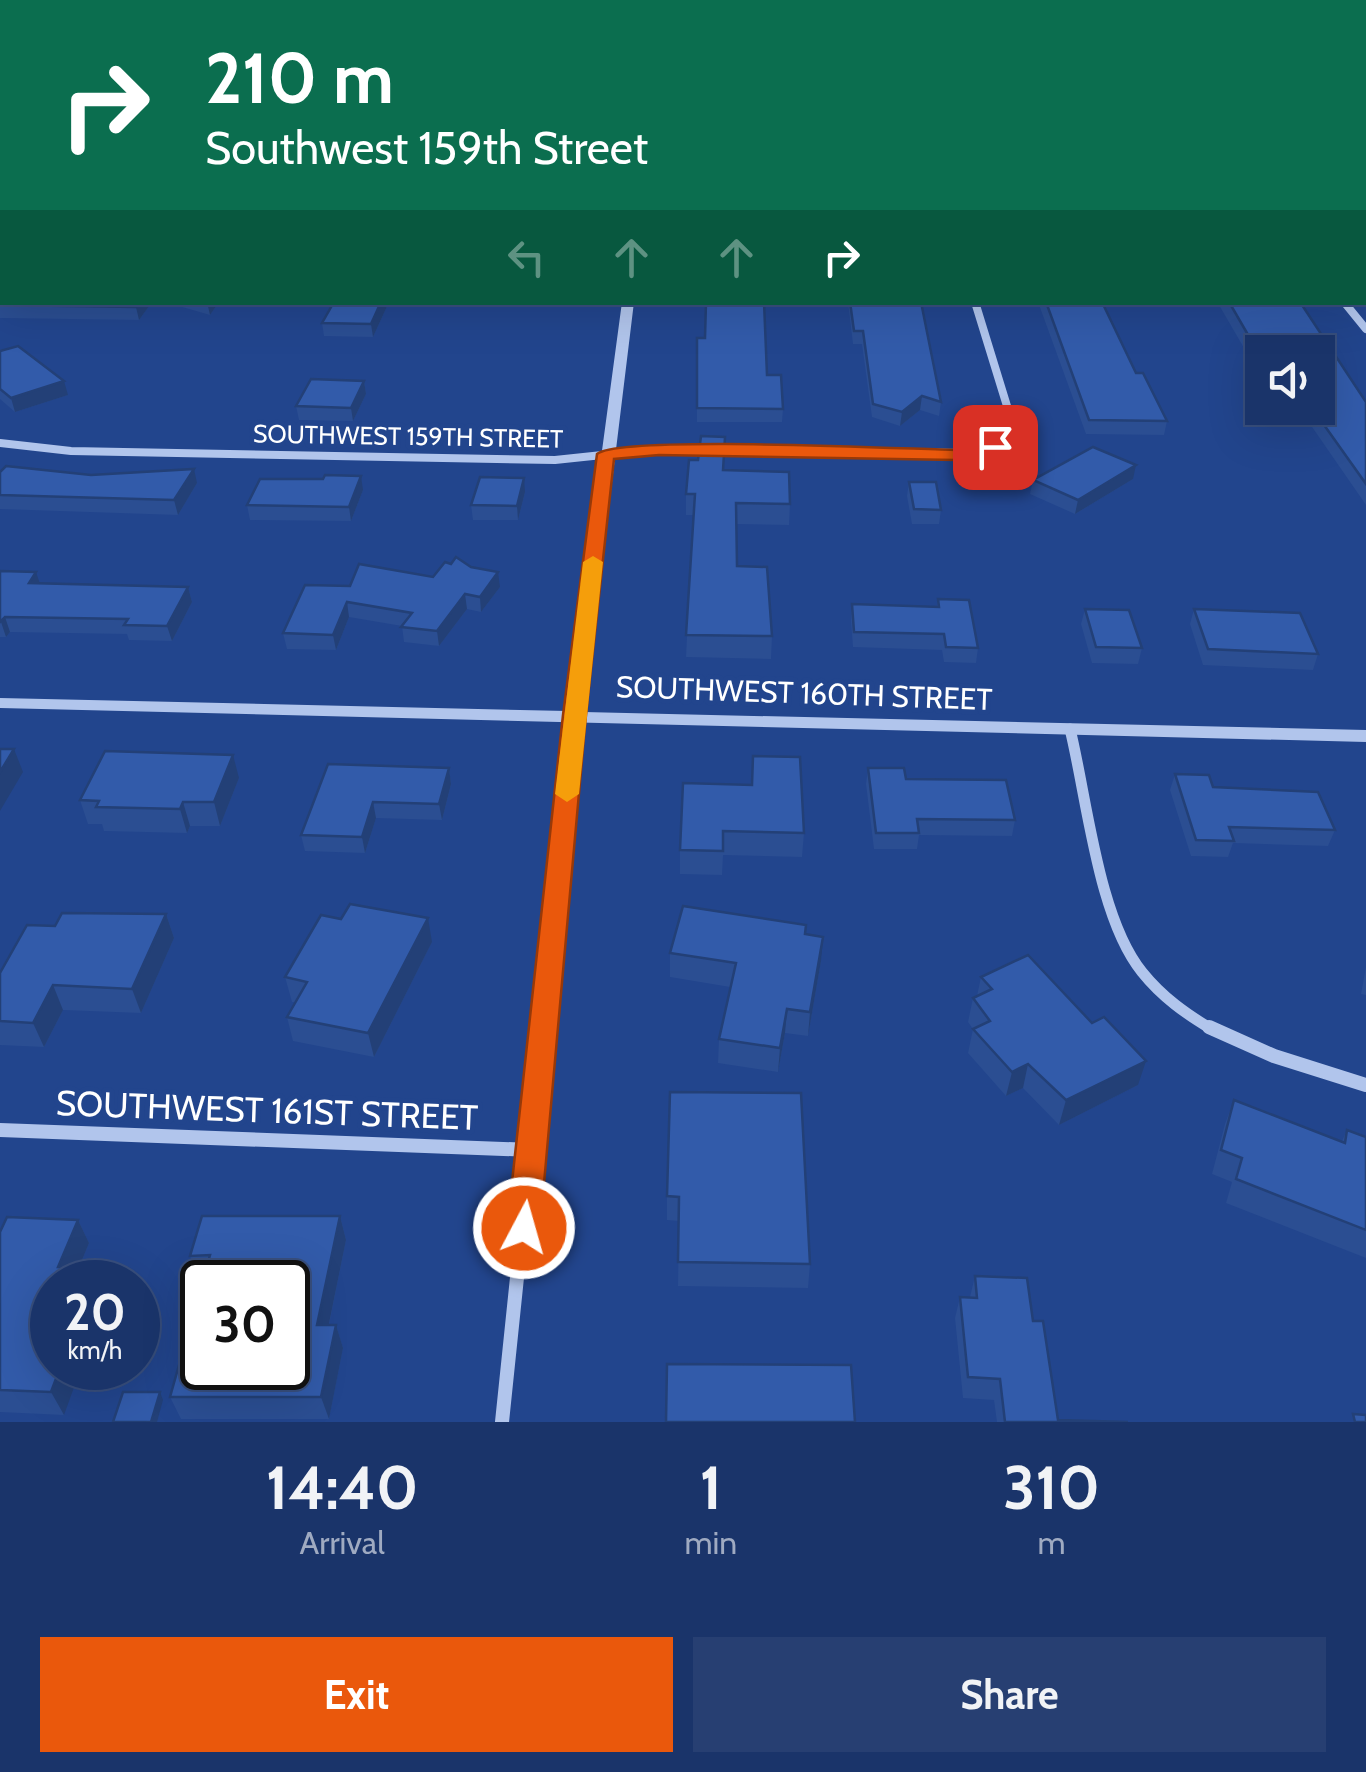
<!DOCTYPE html>
<html lang="en">
<head>
<meta charset="utf-8">
<style>
  :root { --surface:#1a346a; --page:#273f72; --text:#f1f3f6; --muted:#9faac1; --line:#384f7e; --accent:#ea580c }
  body { margin:0; font-family:Cabin,sans-serif; background:var(--page); color:var(--text); height:100vh; display:flex; flex-direction:column; font-size:38px; white-space:nowrap }
  * { box-sizing:border-box; margin:0 }
  p { font-size:32px; color:var(--muted) }
  .icon { flex:none; width:55px; height:55px; fill:none; stroke:currentColor; stroke-width:2; stroke-linecap:round; stroke-linejoin:round }
  .map { position:relative; height:1422px; overflow:hidden }
  .side { display:flex; flex-direction:column; background:var(--surface); flex:1 }
  .side>* { flex:none }
  .banner { position:absolute; left:0px; top:0px; width:1368px; height:305px; box-shadow:0 10px 40px #0002,0 0 0 2px var(--line); background:#0b6e4f; color:#fff; overflow:hidden }
  .fabs { position:absolute; left:1245px; top:335px; display:grid; gap:20px }
  .fabs a { display:grid; place-items:center; width:90px; height:90px; border-radius:0px; background:var(--surface); box-shadow:0 10px 40px #0002,0 0 0 2px var(--line); font-size:50px }
  .speed { position:absolute; left:30px; top:1260px; display:flex; gap:20px; font-size:50px; font-weight:700; text-align:center }
  .speed>* { display:grid; place-content:center; width:130px; height:130px; border-radius:50%; background:var(--surface); box-shadow:0 10px 40px #0002,0 0 0 2px var(--line); line-height:1 }
  .speed small { font-size:25px; font-weight:400 }
  .speed .limit { border:5px solid #111; border-radius:15px; background:#fff; color:#111 }
  .pin { position:absolute; display:grid; place-items:center; width:85px; height:85px; color:#fff; margin:-42px; border-radius:20px; box-shadow:0 5px 15px #0006 }
  .me { position:absolute; width:110px; margin:-55px; rotate:6deg; stroke-linejoin:round; filter:drop-shadow(0 0 8px #0008) }
  .turn { display:flex; align-items:center; gap:35px; height:210px; padding:0 40px; font-size:45px }
  .turn .icon { width:130px; height:130px; stroke-width:2.5 }
  .turn b { display:block; font-size:70px; line-height:85px }
  .lanes { display:flex; align-items:center; height:95px; padding:0 40px; background:#0003; justify-content:center; gap:50px; direction:ltr }
  .lanes .off { opacity:.35 }
  .eta { display:flex; justify-content:space-evenly; align-items:center; height:170px; text-align:center }
  .eta b { font-size:60px; font-weight:700; line-height:70px }
  .cta { display:flex; gap:20px; margin-top:auto; padding:20px 40px }
  .cta a { flex:1; height:115px; border-radius:0px; background:var(--accent); color:#fff; font-size:40px; font-weight:700; line-height:115px; text-align:center }
  .cta a+a { background:var(--page); color:var(--text) }
  .map>svg:first-child { display:block }
  .lines { fill:none; stroke-linecap:round; stroke-linejoin:round }
  .minor-far2 { stroke:#b1c5ec; stroke-width:8 }
  .minor-far1 { stroke:#b1c5ec; stroke-width:11 }
  .minor { stroke:#b1c5ec; stroke-width:14 }
  .tertiary { fill:#b1c5ec; fill-rule:evenodd }
  .wall { fill:#2b4e92 }
  .shaded-wall { fill:#234077 }
  .building { fill:#325baa; stroke:#234077; stroke-width:2.5; fill-rule:evenodd }
  .route { fill:#ea580c; stroke:#983908; stroke-width:2.5 }
  .slow { fill:#f59e0b }
  .labels { text-anchor:middle; dominant-baseline:central; stroke-width:10; stroke-linejoin:round; paint-order:stroke }
  .far-street-label { font-size:25px; fill:#fff; stroke:#22458d }
  .street-label { font-size:30px; fill:#fff; stroke:#22458d }
  .near-street-label { font-size:35px; fill:#fff; stroke:#22458d }
</style>
</head>
<body>
<div class="map">
<svg width="1366" height="1422" viewBox="0 0 1366 1422">
  <rect width="100%" height="100%" fill="#22458d"/>
  <g class="lines">
    <!-- minor-far2 -->
    <g class="minor-far2">
      <polyline points="1344,302 1366,329"/>
      <polyline points="0,443 71,451 555,460 659,449 972,453 995,447 1011,432 1007,406 975,302"/>
    </g>
    <!-- minor-far1 -->
    <g class="minor-far1">
      <path d="M1070 729C1087 798 1098 918 1142 972 1162 997 1186 1014 1213 1030"/>
      <polyline points="542,1030 575,716"/>
    </g>
    <!-- minor -->
    <g class="minor">
      <polyline points="1209,1027 1274,1056 1366,1085"/>
      <polyline points="0,1130 532,1150"/>
      <polyline points="502,1422 543,1027"/>
    </g>
    <!-- tertiary -->
    <polygon class="tertiary" points="622,302 634,302 584,712 1366,730 1366,742 0,708 0,698 567,711"/>
  </g>
  <!-- wall -->
  <g class="wall">
    <polygon points="1241,0 1366,0 1366,136 1365,2 1244,2"/>
    <polygon points="0,298 2,302 152,302 139,320 0,318"/>
    <polygon points="165,302 219,302 210,315"/>
    <polygon points="389,302 373,337 324,336 322,323"/>
    <polygon points="848,302 921,302 941,402 939,416 920,410 900,426 872,417 862,344 853,344"/>
    <polygon points="1038,302 1102,302 1136,373 1167,421 1164,435 1086,434"/>
    <polygon points="1220,302 1300,302 1366,402 1366,505 1301,411 1281,411 1279,408 1318,408 1262,352 1262,379 1219,305"/>
    <polygon points="697,338 705,338 767,375 783,409 782,422 697,422"/>
    <polygon points="0,351 68,395 15,412 0,399"/>
    <polygon points="364,381 366,394 353,421 299,420 296,406"/>
    <polygon points="724,470 790,504 789,525 736,524 737,566 772,636 771,659 686,657 693,515 686,515 686,494"/>
    <polygon points="0,472 91,475 197,483 178,515 0,509"/>
    <polygon points="1133,479 1075,514 1030,494 1033,480"/>
    <polygon points="909,482 941,510 939,524 912,524 907,496"/>
    <polygon points="363,490 351,521 250,520 247,505"/>
    <polygon points="525,492 518,520 473,520 471,505"/>
    <polygon points="0,571 40,583 188,587 192,602 172,641 129,640 127,634 10,632 6,637 0,637"/>
    <polygon points="305,585 500,587 481,612 467,609 439,646 404,642 402,626 349,617 336,650 287,649 283,633"/>
    <polygon points="938,599 978,648 976,663 944,662 942,650 853,647 851,620 852,604 937,607"/>
    <polygon points="1085,609 1142,648 1138,664 1092,663 1081,624"/>
    <polygon points="1194,609 1318,654 1313,670 1203,665 1190,624"/>
    <polygon points="449,768 451,784 442,820 376,818 365,853 305,851 301,835"/>
    <polygon points="868,768 906,779 1015,820 1012,836 919,835 917,849 874,849 866,784"/>
    <polygon points="1175,774 1335,830 1328,846 1233,843 1228,857 1191,856 1170,790"/>
    <polygon points="239,778 220,826 190,826 187,833 104,831 102,824 88,824 80,800"/>
    <polygon points="752,785 804,833 802,857 723,855 722,875 680,874 680,850"/>
    <polygon points="166,914 174,938 141,1013 63,1010 44,1047 0,1045 0,973"/>
    <polygon points="806,934 821,961 808,1036 785,1033 778,1072 718,1063 719,1039 730,987 670,977 670,953"/>
    <polygon points="432,942 374,1057 293,1041 287,1017 295,1002 292,1002 285,977"/>
    <polygon points="1366,967 1366,995 1361,994"/>
    <polygon points="981,977 1138,1085 1059,1125 1023,1088 1006,1096 968,1053 973,1029 968,1022 973,998 977,996"/>
    <polygon points="801,1093 810,1264 808,1288 678,1286 679,1221 667,1220 667,1196"/>
    <polygon points="1234,1100 1342,1141 1347,1130 1366,1137 1366,1258 1226,1203 1232,1182 1212,1174 1225,1124"/>
    <polygon points="340,1216 346,1240 329,1325 336,1325 343,1348 329,1419 181,1419 170,1397 203,1279 199,1279 190,1256"/>
    <polygon points="78,1220 89,1243 79,1268 98,1269 105,1282 52,1282 64,1415 0,1412 0,1232"/>
    <polygon points="975,1276 1033,1321 1058,1420 1128,1422 997,1422 994,1400 963,1398 955,1318 960,1297 970,1297"/>
  </g>
  <!-- shaded-wall -->
  <g class="shaded-wall">
    <polygon points="2,198 2,213 0,215 0,200"/>
    <polygon points="139,302 152,302 139,320 136,307"/>
    <polygon points="207,302 219,302 210,315"/>
    <polygon points="381,302 389,302 373,337 371,324"/>
    <polygon points="64,381 68,395 15,412 11,398"/>
    <polygon points="364,381 366,394 353,421 351,408"/>
    <polygon points="922,396 920,410 900,426 902,412"/>
    <polygon points="1136,465 1133,479 1075,514 1078,500"/>
    <polygon points="194,469 197,483 178,515 174,500"/>
    <polygon points="361,476 363,490 351,521 349,507"/>
    <polygon points="524,478 525,492 518,520 517,506"/>
    <polygon points="36,572 41,587 29,583"/>
    <polygon points="498,572 500,587 481,612 480,597"/>
    <polygon points="188,587 192,602 172,641 167,626"/>
    <polygon points="465,594 467,609 439,646 437,631"/>
    <polygon points="347,602 349,617 336,650 333,635"/>
    <polygon points="5,617 10,632 6,637 1,622"/>
    <polygon points="14,749 23,772 0,811 0,772"/>
    <polygon points="233,755 239,778 220,826 214,802"/>
    <polygon points="449,768 451,784 442,820 439,804"/>
    <polygon points="183,802 190,826 187,833 180,809"/>
    <polygon points="373,802 376,818 365,853 362,837"/>
    <polygon points="166,914 174,938 141,1013 132,989"/>
    <polygon points="428,918 432,942 374,1057 368,1033"/>
    <polygon points="823,937 821,961 808,1036 810,1012"/>
    <polygon points="53,985 63,1010 44,1047 33,1023"/>
    <polygon points="787,1009 785,1033 778,1072 780,1048"/>
    <polygon points="1146,1061 1138,1085 1059,1125 1066,1100"/>
    <polygon points="1028,1064 1023,1088 1006,1096 1012,1072"/>
    <polygon points="340,1216 346,1240 324,1348 317,1325"/>
    <polygon points="78,1220 89,1243 73,1282 58,1267"/>
    <polygon points="98,1269 105,1282 93,1282"/>
    <polygon points="336,1325 343,1348 329,1419 321,1397"/>
    <polygon points="60,1368 81,1368 64,1415 51,1392"/>
    <polygon points="160,1392 163,1400 157,1422 151,1422"/>
  </g>
  <!-- building -->
  <g class="building">
    <polygon points="0,0 626,0 625,2 2,2 2,143 0,143"/>
    <rect x="713" y="0" width="32" height="2"/>
    <polygon points="806,0 848,0 849,2 806,2"/>
    <polygon points="919,0 1076,0 1078,2 920,2"/>
    <polygon points="1141,0 1237,0 1238,2 1143,2"/>
    <polygon points="1251,0 1366,0 1366,122 1365,2 1254,2"/>
    <polygon points="2,159 2,198 0,200 0,160"/>
    <polygon points="2,296 2,302 139,302 136,307 0,305 0,298"/>
    <polygon points="334,302 381,302 371,324 322,323"/>
    <polygon points="706,302 764,302 767,375 781,375 783,409 697,408 697,338 705,338"/>
    <polygon points="850,302 921,302 941,402 922,396 902,412 873,404 863,331 854,331"/>
    <polygon points="1046,302 1102,302 1136,373 1143,373 1167,421 1089,420"/>
    <polygon points="1229,302 1300,302 1366,402 1366,484 1312,408 1318,408 1318,352 1262,352 1262,359"/>
    <polygon points="18,346 64,381 11,398 0,389 0,351"/>
    <polygon points="311,379 364,381 351,408 296,406"/>
    <polygon points="701,436 725,437 723,470 789,472 790,504 736,503 737,566 767,567 772,636 686,635 695,494 686,494 689,460 698,460"/>
    <polygon points="1093,447 1136,465 1078,500 1033,480"/>
    <polygon points="6,466 91,475 194,469 174,500 0,495 0,472"/>
    <polygon points="325,475 361,476 349,507 247,505 260,479 323,479"/>
    <polygon points="480,477 524,478 517,506 471,505"/>
    <polygon points="909,482 936,482 941,510 914,509"/>
    <polygon points="456,557 471,567 498,572 480,597 465,594 437,631 401,627 412,613 347,602 333,635 283,633 305,585 350,586 359,564 433,577 445,562 451,564"/>
    <polygon points="0,571 36,572 29,583 188,587 167,626 124,625 128,619 5,617 0,622"/>
    <polygon points="938,599 969,600 978,648 946,647 944,634 854,632 852,604 939,607"/>
    <polygon points="1085,609 1129,610 1142,648 1096,647"/>
    <polygon points="1194,609 1300,613 1318,654 1208,649"/>
    <polygon points="0,749 14,749 0,772"/>
    <polygon points="105,751 233,755 214,802 183,802 180,809 96,807 99,801 80,800"/>
    <polygon points="753,756 800,757 804,833 723,831 723,851 680,850 683,783 752,785"/>
    <polygon points="328,764 449,768 439,804 373,802 362,837 301,835"/>
    <polygon points="868,768 904,768 906,779 1006,780 1015,820 917,819 919,833 876,833"/>
    <polygon points="1175,774 1209,775 1213,787 1318,792 1335,830 1229,827 1234,841 1196,840"/>
    <polygon points="350,904 428,918 368,1033 287,1017 307,982 285,977 321,915 341,919"/>
    <polygon points="683,906 806,925 805,934 823,937 810,1012 787,1009 780,1048 719,1039 736,963 670,953"/>
    <polygon points="62,913 166,914 132,989 53,985 33,1023 0,1021 0,973 27,925 55,926"/>
    <polygon points="1028,955 1092,1023 1104,1017 1146,1061 1066,1100 1028,1064 1012,1072 973,1029 990,1021 973,998 992,989 981,977"/>
    <polygon points="670,1092 801,1093 810,1264 678,1262 679,1197 667,1196"/>
    <polygon points="1234,1100 1345,1143 1347,1130 1366,1137 1366,1230 1236,1179 1242,1158 1221,1150"/>
    <path d="M202 1216H340L317 1325H336L321 1397H170L210 1255 190 1256ZM202 1282H288V1368H202Z"/>
    <polygon points="7,1217 78,1220 58,1267 98,1269 93,1282 52,1282 52,1368 60,1368 51,1392 0,1390 0,1232"/>
    <polygon points="975,1276 1027,1278 1033,1321 1043,1321 1058,1420 1128,1422 1005,1422 1000,1379 968,1377 960,1297 977,1298"/>
    <polygon points="667,1364 851,1365 855,1422 666,1422"/>
    <polygon points="123,1392 160,1392 151,1422 113,1422"/>
    <polygon points="1353,1414 1366,1415 1366,1422 1355,1422"/>
  </g>
  <!-- route -->
  <path class="route" d="M995 441 1004 447 1001 450 956 460 659 455 614 459 586 715 540 1228 535 1238 524 1243 512 1238 507 1228 563 715 597 454C621 435 905 449 956 450Z"/>
  <!-- slow -->
  <polygon class="slow" points="593,556 603,562 579,794 567,802 555,794 583,562"/>
  <g class="labels">
    <!-- far-street labels -->
    <g class="far-street-label">
      <text transform="translate(408 436) rotate(1)">SOUTHWEST 159TH STREET</text>
    </g>
    <!-- street labels -->
    <g class="street-label">
      <text transform="translate(804 693) rotate(2)">SOUTHWEST 160TH STREET</text>
    </g>
    <!-- near-street labels -->
    <g class="near-street-label">
      <text transform="translate(267 1110) rotate(2)">SOUTHWEST 161ST STREET</text>
    </g>
  </g>
</svg>
<div class="fabs">
<a><svg class="icon" aria-label="sound" viewBox="0 0 24 24"><path d="M4 9h4l5-4v14l-5-4H4zM17 9q2 3 0 6"/></svg></a>
</div>
<div class="speed"><div>20<small>km/h</small></div><div class="limit">30</div></div>
<div class="pin" style="left:995px;top:447px;background:#d93025"><svg class="icon" aria-label="arrive" viewBox="0 0 24 24"><path d="M6 21V4h12l-3 4 3 4H6"/></svg></div>
<svg class="me" style="left:524px;top:1228px" viewBox="-20 -20 40 40"><circle r="17" fill="#ea580c" stroke="#fff" stroke-width="3"/><path d="M0-11L8 9 0 5-8 9z" fill="#fff"/></svg>
<div class="banner">
<div class="turn"><svg class="icon" aria-label="right" viewBox="0 0 24 24"><path d="M7 20v-9h11M14 6l5 5-5 5"/></svg><div><b>210 m</b>Southwest 159th Street</div></div>
<div class="lanes"><svg class="icon off" aria-label="left" viewBox="0 0 24 24"><path d="M17 20v-9H6M10 6l-5 5 5 5"/></svg><svg class="icon off" aria-label="ahead" viewBox="0 0 24 24"><path d="M12 20V5M6 11l6-6 6 6"/></svg><svg class="icon off" aria-label="ahead" viewBox="0 0 24 24"><path d="M12 20V5M6 11l6-6 6 6"/></svg><svg class="icon" aria-label="right" viewBox="0 0 24 24"><path d="M7 20v-9h11M14 6l5 5-5 5"/></svg></div>
</div>
</div>
<section class="side">
<div class="eta">
<div><b>14:40</b><p>Arrival</p></div>
<div><b>1</b><p>min</p></div>
<div><b>310</b><p>m</p></div>
</div>
<div class="cta"><a>Exit</a><a>Share</a></div>
</section>
</body>
</html>
